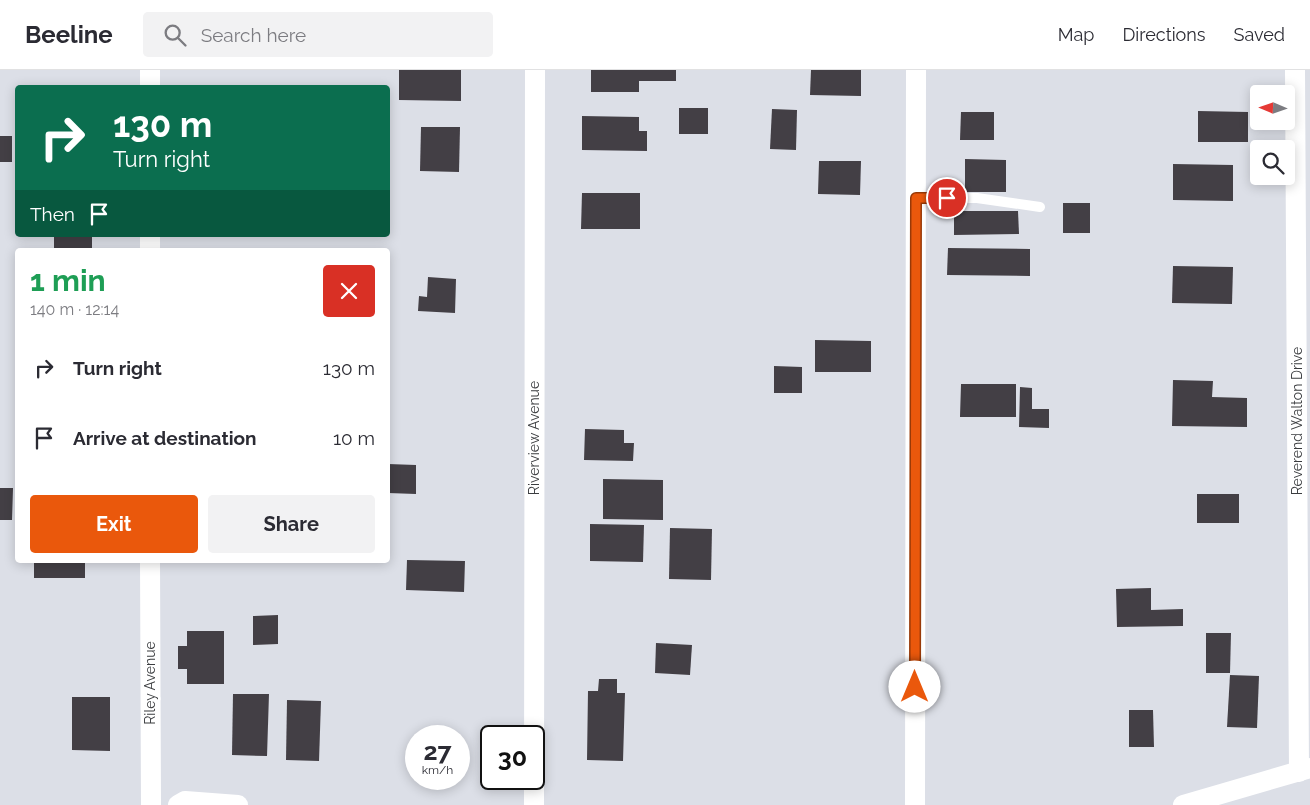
<!DOCTYPE html>
<html lang="en">
<head>
<meta charset="utf-8">
<style>
  :root { --surface:#fff; --page:#f2f2f3; --text:#2b2b33; --muted:#7c7c81; --line:#e1e1e2; --accent:#ea580c }
  body { margin:0; font-family:Raleway,sans-serif; background:var(--page); color:var(--text); height:100vh; display:flex; flex-direction:column; font-size:19px; white-space:nowrap }
  * { box-sizing:border-box; margin:0 }
  p { font-size:16px; color:var(--muted) }
  .icon { flex:none; width:28px; height:28px; fill:none; stroke:currentColor; stroke-width:2; stroke-linecap:round; stroke-linejoin:round }
  .map { position:relative; flex:1; overflow:hidden }
  .sheet { position:absolute; left:15px; top:178px; width:375px; height:315px; display:flex; flex-direction:column; background:var(--surface); border-radius:5px; box-shadow:0 2px 12px #0003 }
  .sheet>* { flex:none }
  .guide { position:absolute; left:15px; top:15px; width:375px; height:152px; border-radius:5px; box-shadow:0 2px 12px #0003; background:#0b6e4f; color:#fff; overflow:hidden }
  .needle { width:32px; rotate:272deg }
  .controls { position:absolute; left:1250px; top:15px; display:grid; gap:10px }
  .controls a { display:grid; place-items:center; width:45px; height:45px; border-radius:5px; background:var(--surface); box-shadow:0 2px 12px #0003; font-size:25px }
  .speed { position:absolute; left:405px; top:655px; display:flex; gap:10px; font-size:25px; font-weight:700; text-align:center }
  .speed>* { display:grid; place-content:center; width:65px; height:65px; border-radius:50%; background:var(--surface); box-shadow:0 2px 12px #0003; line-height:1 }
  .speed small { font-size:12px; font-weight:400 }
  .speed .limit { border:2px solid #111; border-radius:8px; background:#fff; color:#111 }
  .pin { position:absolute; display:grid; place-items:center; width:42px; height:42px; color:#fff; margin:-21px; border:2px solid #fff; border-radius:50%; box-shadow:0 1px 5px #0007 }
  .me { position:absolute; width:55px; margin:-28px; rotate:0deg; stroke-linejoin:round; filter:drop-shadow(0 0 4px #0008) }
  .turn { display:flex; align-items:center; gap:18px; height:105px; padding:0 15px; font-size:22px }
  .turn .icon { width:65px; height:65px; stroke-width:2.5 }
  .turn b { display:block; font-size:35px; line-height:42px }
  .then { display:flex; align-items:center; height:48px; padding:0 15px; background:#0003; gap:10px; font-size:19px }
  .round { display:grid; place-items:center; flex:none; width:52px; height:52px; border-radius:5px; background:var(--page) }
  .head { display:flex; align-items:center; justify-content:space-between; height:85px; padding:0 15px }
  h1 { font-size:30px; font-weight:700; line-height:38px; color:#1e9e55 }
  .button { display:flex; gap:10px; margin-top:auto; padding:10px 15px }
  .button a { flex:1; height:58px; border-radius:5px; background:var(--accent); color:#fff; font-size:20px; font-weight:700; line-height:58px; text-align:center }
  .button a+a { background:var(--page); color:var(--text) }
  ul { padding:0; list-style:none }
  li { display:flex; align-items:center; gap:15px; height:70px; padding:0 15px }
  li div { flex:1 }
  li b { display:block; font-size:19px }
  li em { font-style:normal }
  header { display:flex; align-items:center; gap:30px; box-sizing:border-box; height:70px; padding:0 25px; background:var(--surface); border-bottom:1px solid var(--line) }
  header strong { font-size:24px }
  nav { display:flex; gap:28px; margin-inline-start:auto; font-size:18px }
  .search { width:350px; height:45px; background:var(--page); display:flex; align-items:center; gap:12px; box-sizing:border-box; padding:0 18px; border-radius:5px; color:var(--muted); font-size:19px }
  .map>svg:first-child { display:block }
  .building { fill:#433f45 }
  .lines { fill:none; stroke-linecap:round; stroke-linejoin:round }
  .service { stroke:#fff; stroke-width:10 }
  .minor { stroke:#fff; stroke-width:20 }
  .route-casing { stroke:#983908; stroke-width:12 }
  .route { stroke:#ea580c; stroke-width:9 }
  .labels { text-anchor:middle; dominant-baseline:central; stroke-width:5; stroke-linejoin:round; paint-order:stroke }
  .street-label { font-size:14px; fill:#3a3c3f; stroke:#fff }
</style>
</head>
<body>
<header>
<strong>Beeline</strong>
<div class="search"><svg class="icon" aria-label="search" viewBox="0 0 24 24"><circle cx="10" cy="10" r="6"/><path d="M15 15l6 6"/></svg>Search here</div>
<nav><a>Map</a><a>Directions</a><a>Saved</a></nav>
</header>
<div class="map">
<svg width="1310" height="735" viewBox="0 0 1310 735">
  <rect width="100%" height="100%" fill="#dcdfe7"/>
  <!-- building -->
  <g class="building">
    <polygon points="399,0 461,0 461,31 399,30"/>
    <polygon points="591,0 676,0 676,11 639,11 639,22 591,22"/>
    <polygon points="811,0 861,0 861,26 810,25"/>
    <rect x="679" y="38" width="29" height="26"/>
    <polygon points="772,39 797,40 796,80 770,79"/>
    <polygon points="1198,41 1248,42 1248,72 1198,72"/>
    <polygon points="961,42 994,42 994,70 960,70"/>
    <polygon points="582,46 639,47 639,61 647,61 647,81 582,80"/>
    <polygon points="421,57 460,57 459,102 420,101"/>
    <rect x="0" y="66" width="12" height="26"/>
    <polygon points="965,89 1006,90 1006,122 965,122"/>
    <polygon points="819,91 861,91 860,125 818,124"/>
    <polygon points="1173,94 1233,95 1233,131 1173,130"/>
    <polygon points="582,123 640,123 640,159 581,159"/>
    <rect x="1063" y="133" width="27" height="30"/>
    <polygon points="954,141 1018,141 1019,164 954,165"/>
    <rect x="54" y="165" width="38" height="15"/>
    <polygon points="948,178 1030,179 1030,206 947,205"/>
    <polygon points="1173,196 1233,197 1232,234 1172,233"/>
    <polygon points="428,207 456,209 455,243 418,241 419,226 427,227"/>
    <polygon points="815,270 871,271 871,302 815,302"/>
    <polygon points="774,296 802,297 802,323 774,323"/>
    <polygon points="1173,310 1213,311 1212,327 1247,328 1247,357 1172,356"/>
    <polygon points="961,314 1016,314 1016,347 960,347"/>
    <polygon points="1020,317 1032,318 1032,339 1049,339 1049,358 1019,357"/>
    <polygon points="585,359 624,360 624,373 634,373 633,391 584,390"/>
    <polygon points="388,394 416,395 416,424 388,423"/>
    <polygon points="603,409 663,410 663,450 603,449"/>
    <polygon points="0,418 13,418 12,450 0,450"/>
    <rect x="1197" y="424" width="42" height="29"/>
    <polygon points="590,454 644,455 643,492 590,491"/>
    <polygon points="670,458 712,459 711,510 669,509"/>
    <rect x="34" y="490" width="51" height="18"/>
    <polygon points="407,490 465,491 464,522 406,520"/>
    <polygon points="1151,518 1151,540 1183,539 1183,556 1117,557 1116,519"/>
    <polygon points="278,545 278,574 253,575 253,546"/>
    <polygon points="187,561 224,561 224,614 187,614 187,599 178,599 178,576 187,576"/>
    <polygon points="1206,563 1231,563 1230,603 1206,603"/>
    <polygon points="656,573 692,575 690,605 655,603"/>
    <polygon points="1230,605 1259,606 1257,658 1227,657"/>
    <polygon points="599,609 617,609 617,623 625,623 623,691 587,690 588,621 598,621"/>
    <polygon points="233,624 269,624 267,686 232,685"/>
    <polygon points="72,627 110,627 110,681 72,680"/>
    <polygon points="287,630 321,631 319,691 286,690"/>
    <polygon points="1129,640 1153,640 1154,677 1129,677"/>
  </g>
  <g class="lines">
    <!-- service -->
    <polyline class="service" points="916,128 977,128 1040,137"/>
    <!-- minor -->
    <g class="minor">
      <polyline points="150,0 150,18"/>
      <polyline points="1295,0 1299,702"/>
      <polyline points="150,165 150,180"/>
      <polyline points="150,490 151,735"/>
      <polyline points="178,735 185,731 238,735"/>
      <polyline points="534,735 535,0"/>
      <polyline points="915,735 916,0"/>
      <polyline points="1183,735 1310,698"/>
    </g>
  </g>
  <g class="lines">
    <!-- route casing -->
    <g class="route-casing">
      <polyline id="route" points="915,617 916,128 947,128"/>
    </g>
    <!-- route -->
    <use href="#route" class="route"/>
  </g>
  <g class="labels">
    <!-- street labels -->
    <g class="street-label">
      <text transform="translate(1297 351) rotate(-90)">Reverend Walton Drive</text>
      <text transform="translate(534 368) rotate(-90)">Riverview Avenue</text>
      <text transform="translate(150 613) rotate(-90)">Riley Avenue</text>
    </g>
  </g>
</svg>
<div class="controls">
<a><svg class="needle" viewBox="-14 -14 28 28"><path d="M0-13l5 13h-10z" fill="#e53935"/><path d="M0 13l5-13h-10z" fill="#7c7c81"/></svg></a>
<a><svg class="icon" aria-label="search" viewBox="0 0 24 24"><circle cx="10" cy="10" r="6"/><path d="M15 15l6 6"/></svg></a>
</div>
<div class="speed"><div>27<small>km/h</small></div><div class="limit">30</div></div>
<div class="pin" style="left:947px;top:128px;background:#d93025"><svg class="icon" aria-label="arrive" viewBox="0 0 24 24"><path d="M6 21V4h12l-3 4 3 4H6"/></svg></div>
<svg class="me" style="left:915px;top:617px" viewBox="-20 -20 40 40"><circle r="19" fill="#fff"/><path d="M0-13L10 11 0 6-10 11z" fill="#ea580c"/></svg>
<div class="guide">
<div class="turn"><svg class="icon" aria-label="right" viewBox="0 0 24 24"><path d="M7 20v-9h11M14 6l5 5-5 5"/></svg><div><b>130 m</b>Turn right</div></div>
<div class="then">Then<svg class="icon" aria-label="arrive" viewBox="0 0 24 24"><path d="M6 21V4h12l-3 4 3 4H6"/></svg></div>
</div>
<section class="sheet">
<div class="head"><div><h1>1 min</h1><p>140 m · 12:14</p></div><a class="round" style="background:#d93025;color:#fff"><svg class="icon" aria-label="close" viewBox="0 0 24 24"><path d="M6 6l12 12M18 6L6 18"/></svg></a></div>
<ul>
<li><svg class="icon" aria-label="right" viewBox="0 0 24 24"><path d="M7 20v-9h11M14 6l5 5-5 5"/></svg><div><b>Turn right</b></div><em>130 m</em></li>
<li><svg class="icon" aria-label="arrive" viewBox="0 0 24 24"><path d="M6 21V4h12l-3 4 3 4H6"/></svg><div><b>Arrive at destination</b></div><em>10 m</em></li>
</ul>
<div class="button"><a>Exit</a><a>Share</a></div>
</section>
</div>
</body>
</html>
